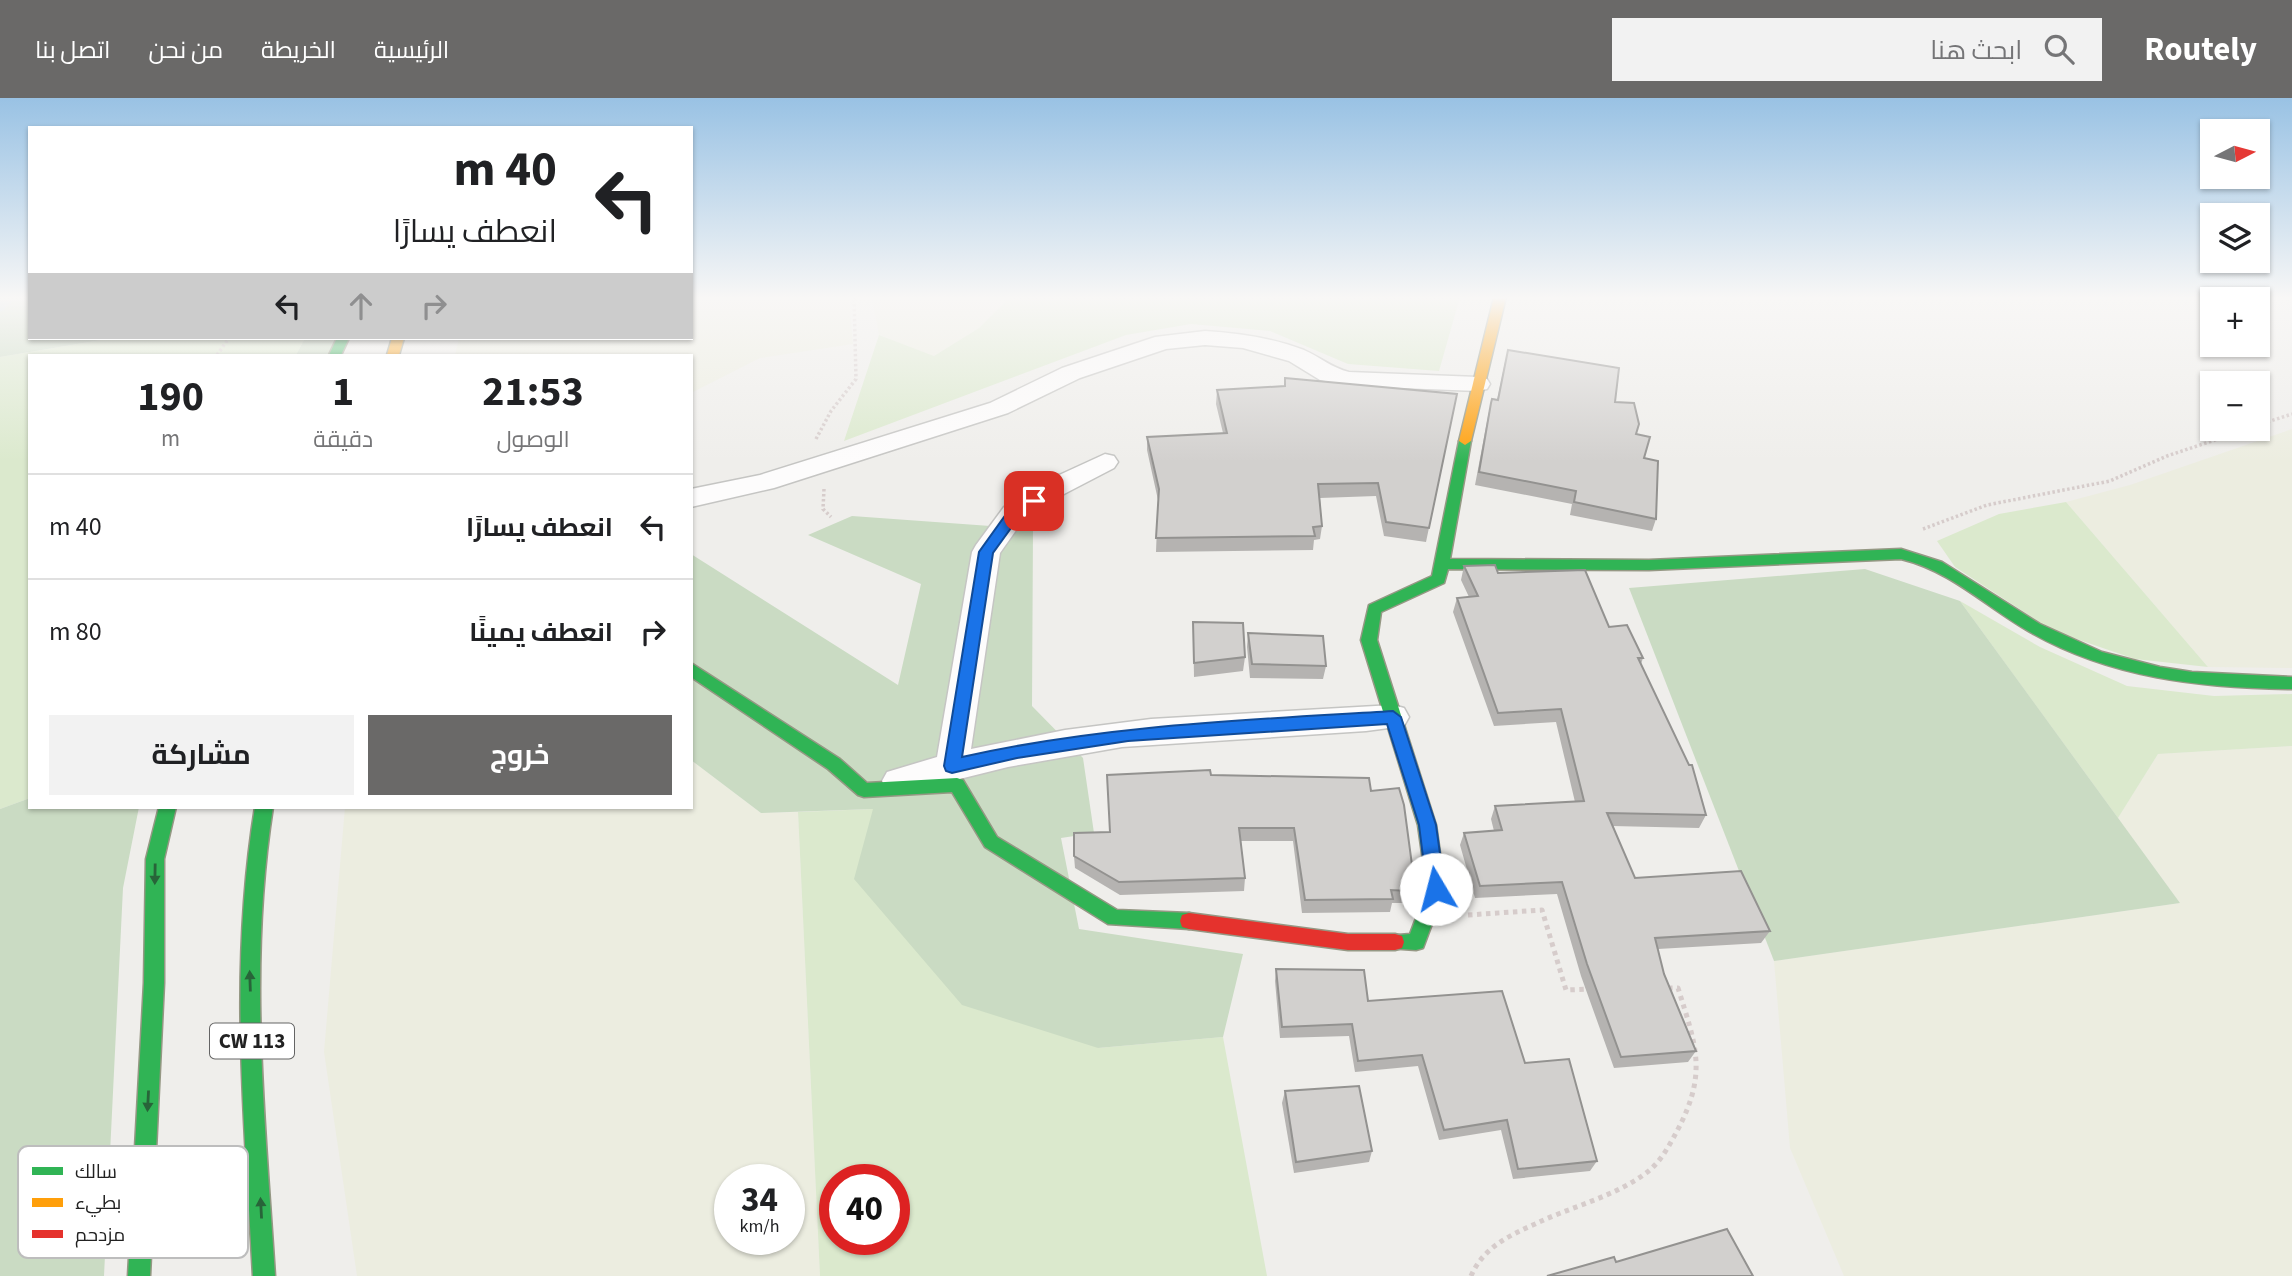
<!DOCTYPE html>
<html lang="ar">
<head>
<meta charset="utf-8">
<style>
  :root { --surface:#fff; --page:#f2f2f2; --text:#202124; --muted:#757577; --line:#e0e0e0; --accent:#6a6968 }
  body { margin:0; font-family:"Source Sans 3",Cairo,sans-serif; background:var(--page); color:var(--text); direction:rtl; height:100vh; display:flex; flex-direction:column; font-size:26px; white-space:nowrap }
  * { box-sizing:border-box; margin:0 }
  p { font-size:23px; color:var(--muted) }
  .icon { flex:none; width:38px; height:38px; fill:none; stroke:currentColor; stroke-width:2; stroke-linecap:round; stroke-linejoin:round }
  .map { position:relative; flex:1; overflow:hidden; direction:ltr }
  .sheet { position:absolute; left:28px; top:256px; width:665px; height:455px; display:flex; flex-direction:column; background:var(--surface); border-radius:0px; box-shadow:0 2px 5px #0004; direction:rtl }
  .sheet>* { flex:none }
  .banner { position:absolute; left:28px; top:28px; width:665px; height:214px; border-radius:0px; box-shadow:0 2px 5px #0004; direction:rtl; background:#fff; color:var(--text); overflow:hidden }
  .needle { width:46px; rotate:84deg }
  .buttons { position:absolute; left:2200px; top:21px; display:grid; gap:14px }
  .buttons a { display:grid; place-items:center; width:70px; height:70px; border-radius:0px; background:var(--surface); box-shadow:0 2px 5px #0004; font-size:35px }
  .speed { position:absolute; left:714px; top:1066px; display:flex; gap:14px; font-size:35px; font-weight:700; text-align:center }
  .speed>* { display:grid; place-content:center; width:91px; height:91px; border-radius:50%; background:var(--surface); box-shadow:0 2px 5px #0004; line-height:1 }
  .speed small { font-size:18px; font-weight:400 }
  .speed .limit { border:10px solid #d22; background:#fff; color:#111 }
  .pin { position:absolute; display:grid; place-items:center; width:60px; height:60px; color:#fff; margin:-30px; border-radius:14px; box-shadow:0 4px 10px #0006 }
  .me { position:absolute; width:77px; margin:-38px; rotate:352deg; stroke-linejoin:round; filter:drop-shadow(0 0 5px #0008) }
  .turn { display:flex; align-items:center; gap:24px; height:147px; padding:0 21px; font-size:32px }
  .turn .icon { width:91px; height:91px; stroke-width:2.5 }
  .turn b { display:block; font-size:49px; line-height:60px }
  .lanes { display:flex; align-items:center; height:66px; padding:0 21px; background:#0003; justify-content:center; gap:35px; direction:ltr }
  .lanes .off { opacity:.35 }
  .eta { display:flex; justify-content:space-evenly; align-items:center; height:119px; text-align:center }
  .eta b { font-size:42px; font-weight:700; line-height:49px }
  .cta { display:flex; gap:14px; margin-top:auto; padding:14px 21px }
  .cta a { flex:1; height:80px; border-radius:0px; background:var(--accent); color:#fff; font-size:28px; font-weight:700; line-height:80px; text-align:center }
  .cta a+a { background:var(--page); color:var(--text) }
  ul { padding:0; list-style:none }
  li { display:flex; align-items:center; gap:21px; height:105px; padding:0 21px; border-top:2px solid var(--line) }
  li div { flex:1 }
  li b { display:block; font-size:26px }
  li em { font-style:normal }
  header { display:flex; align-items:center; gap:42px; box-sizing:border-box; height:98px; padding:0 35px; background:var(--accent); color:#fff }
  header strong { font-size:33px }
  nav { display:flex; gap:38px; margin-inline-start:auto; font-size:24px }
  .search { width:490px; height:63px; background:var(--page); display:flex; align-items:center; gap:18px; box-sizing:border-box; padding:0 24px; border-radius:0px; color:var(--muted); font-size:26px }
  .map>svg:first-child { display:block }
  .farmland { fill:#ecede0; fill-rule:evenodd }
  .grass { fill:#dbe9cd; fill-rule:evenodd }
  .forest { fill:#cadbc3 }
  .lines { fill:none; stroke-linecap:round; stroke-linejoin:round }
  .stream { stroke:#c2d7df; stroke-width:9 }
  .street-casing { stroke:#c5c5c3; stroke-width:3 }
  .fast-casing { stroke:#959884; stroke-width:3 }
  .slow-casing { stroke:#959884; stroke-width:3 }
  .jam-casing { stroke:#959884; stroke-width:3 }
  .path-far1 { stroke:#d6cccb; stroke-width:3.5; stroke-dasharray:2.5 2.5; stroke-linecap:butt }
  .path { stroke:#d6cccb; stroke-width:5; stroke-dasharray:4.5 4.5; stroke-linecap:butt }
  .street { fill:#fdfcfc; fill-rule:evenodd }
  .fast { fill:#30b455; fill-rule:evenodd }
  .slow { fill:#ff9f0a; fill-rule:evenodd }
  .jam { fill:#e5322d; fill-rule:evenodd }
  .wall { fill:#b5b3b1 }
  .building { fill:#d2d0ce; stroke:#939290; stroke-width:2 }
  .oneway { fill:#286439 }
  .route { fill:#1a73e8; stroke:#114b97; stroke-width:2 }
  .labels { text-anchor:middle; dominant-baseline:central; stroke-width:5; stroke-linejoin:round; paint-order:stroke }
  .shield { fill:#fff; stroke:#646464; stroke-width:2 }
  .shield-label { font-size:21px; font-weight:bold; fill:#222 }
  .key { fill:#fff; stroke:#bdbdbd; stroke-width:2 }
  .key-label { font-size:19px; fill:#222 }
</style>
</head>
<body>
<header>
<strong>Routely</strong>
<div class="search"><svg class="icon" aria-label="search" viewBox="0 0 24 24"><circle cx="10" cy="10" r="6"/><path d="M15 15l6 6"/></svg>ابحث هنا</div>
<nav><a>الرئيسية</a><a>الخريطة</a><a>من نحن</a><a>اتصل بنا</a></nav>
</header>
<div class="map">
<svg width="2292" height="1178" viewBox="0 0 2292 1178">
  <rect width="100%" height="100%" fill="#efeeeb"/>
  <!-- farmland -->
  <g class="farmland">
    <polygon points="691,199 849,199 853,246 760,260 691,295 691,257 455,257 459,240 691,240"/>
    <polygon points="872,199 1010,199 979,230 934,258 879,237"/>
    <polygon points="2292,331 2292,570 2208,569 2066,404 2130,387"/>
    <polygon points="2292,648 2292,1178 1844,1178 1790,1050 1774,863 2180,805 2118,720 2158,656"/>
    <path d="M691 662 761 715 798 714 820 1178H357L324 954 345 709H691ZM730 1082H789V1141H730Z"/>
  </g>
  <!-- grass -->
  <g class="grass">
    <polygon points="1010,199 1460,199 1439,273 1348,266 1270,233 1191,226 1126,237 844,343 879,237 934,258 979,230"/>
    <polygon points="113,240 305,240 296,257 30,257 30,700 0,711 0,259"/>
    <polygon points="2066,404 2208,569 2135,561 2053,533 1955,469 1937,443 1999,416"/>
    <polygon points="1960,503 2040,549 2127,588 2214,598 2292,596 2292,648 2158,656 2118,720"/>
    <path d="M873 711 1098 950 1223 939 1267 1178H820L798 714ZM835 1082H894V1141H835Z"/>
  </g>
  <!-- forest -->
  <g class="forest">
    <polygon points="0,199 30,199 30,240 113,240 0,259"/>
    <polygon points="305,240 343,240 335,257 296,257"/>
    <polygon points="852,418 1033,431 1032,608 1083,660 1094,735 1061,740 1079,831 1243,856 1223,939 1098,950 962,907 854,781 873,711 761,715 691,662 691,456 898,587 921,486 808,437"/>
    <polygon points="1865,471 1960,503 2180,805 1774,863 1629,490"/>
    <polygon points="30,700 30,709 139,709 123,790 104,1178 0,1178 0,711"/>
  </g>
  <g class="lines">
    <!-- stream -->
    <polyline class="stream" points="0,209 10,199"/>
    <!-- street casing -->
    <g class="street-casing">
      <g id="street">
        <path d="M1205 233C1239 235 1272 240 1304 252 1320 259 1332 270 1349 274L1478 279 1487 281 1490 286 1487 291 1478 293 1349 288 1320 282 1289 263 1243 250 1205 247 1166 251 1080 280 1008 315 774 390 691 409V391L760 377 990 305 1062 270 1155 239Z"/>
        <polygon points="1105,356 1114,358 1118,364 1114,370 1064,396 1024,421 1000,455 971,651 1065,632 1151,621 1393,607 1404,610 1409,619 1404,628 1366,633 1122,649 1008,669 899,696 887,692 882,683 887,674 937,659 972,454 976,447 1004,409 1044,384"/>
      </g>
    </g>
    <!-- fast casing -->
    <g class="fast-casing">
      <g id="fast">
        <polygon points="337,240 349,240 341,257 329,257"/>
        <path d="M1465 339 1471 343 1450 461 1649 462 1901 451 1942 464 2040 526 2102 554 2160 569 2192 574 2292 579V591C2201 590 2110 580 2030 534 1986 509 1951 473 1901 461L1649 472 1448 471 1444 485 1381 514 1377 542 1436 727 1445 791 1423 850 1416 852 1388 850 1386 844 1388 838 1410 836 1427 791 1418 727 1361 542 1369 507 1432 478 1459 343Z"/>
        <polygon points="691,565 840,661 867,685 957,680 963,682 997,739 1117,812 1189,815 1196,817 1198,823 1196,829 1189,831 1108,826 985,749 952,694 864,699 858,697 828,671 691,579"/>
        <polygon points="159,709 176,709 164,761 164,885 150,1178 128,1178 144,885 146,761"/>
        <path d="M255 709H273C248 868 265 1019 275 1178H253C244 1018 229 869 255 709Z"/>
      </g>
    </g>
    <!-- slow casing -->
    <g class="slow-casing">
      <g id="slow">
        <polygon points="1494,199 1506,199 1471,343 1465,347 1459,343"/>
        <polygon points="392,240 404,240 399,257 387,257"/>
      </g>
    </g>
    <!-- jam casing -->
    <g class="jam-casing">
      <polygon id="jam" points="1189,815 1348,836 1395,836 1402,838 1404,844 1402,850 1395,852 1348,852 1189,831 1182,829 1180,823 1182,817"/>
    </g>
    <!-- path-far1 -->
    <g class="path-far1">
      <polyline points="217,257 229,240"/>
      <polyline points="2258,327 2292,316"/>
      <polyline points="816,341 831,313 856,281 854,199"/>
      <polyline points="824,391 823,411 831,419"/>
      <polyline points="1923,431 1987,407 2110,383 2167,358 2248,331"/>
    </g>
    <!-- path -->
    <g class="path">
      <polyline points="1468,817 1542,812 1566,892 1590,891"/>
      <path d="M1471 1178C1483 1150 1508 1138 1535 1126 1570 1109 1614 1099 1646 1075 1660 1065 1669 1048 1677 1033 1708 975 1696 948 1678 890H1665"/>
    </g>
    <!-- street -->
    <use href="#street" class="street"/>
    <!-- fast -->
    <use href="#fast" class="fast"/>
    <!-- slow -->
    <use href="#slow" class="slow"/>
    <!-- jam -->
    <use href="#jam" class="jam"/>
  </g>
  <!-- wall -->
  <g class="wall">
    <polygon points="1505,264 1615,304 1636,336 1644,360 1656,421 1652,433 1570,417 1572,406 1475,387 1488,318 1492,301 1497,302"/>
    <polygon points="1285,280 1457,296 1426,444 1384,438 1376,398 1320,400 1322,428 1320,441 1314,442 1313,452 1156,454 1158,402 1147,352 1147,339 1223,335 1216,306 1217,292 1284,288"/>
    <polygon points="1464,468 1498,475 1609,529 1643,560 1641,566 1706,717 1699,730 1612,728 1635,780 1770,833 1761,845 1658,851 1664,876 1696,953 1688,964 1614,970 1581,878 1557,796 1475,800 1460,747 1464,735 1494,733 1491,721 1495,708 1575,704 1556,624 1494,628 1453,514 1457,500 1469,499 1461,482"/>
    <polygon points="1193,524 1245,559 1243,573 1194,579"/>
    <polygon points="1248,535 1326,568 1323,581 1250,580 1247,549"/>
    <polygon points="1211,677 1371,693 1410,794 1406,805 1392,805 1390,814 1302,815 1293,743 1241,743 1245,780 1244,793 1120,797 1075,770 1074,758"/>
    <polygon points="1276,871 1368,903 1525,965 1597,1063 1590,1073 1513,1081 1501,1032 1439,1042 1418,968 1355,974 1349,938 1280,940 1275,883"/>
    <polygon points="1285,993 1372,1053 1369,1064 1294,1075 1282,1005"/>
  </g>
  <!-- building -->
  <g class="building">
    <polygon points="1508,252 1619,270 1615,304 1634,305 1639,326 1636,336 1650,339 1644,360 1658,363 1656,421 1574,404 1576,393 1479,374 1491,305 1492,301 1498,302"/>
    <polygon points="1285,280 1457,296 1429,430 1386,424 1378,385 1318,386 1322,428 1313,429 1315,438 1156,440 1159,391 1147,339 1227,335 1217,292 1285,288"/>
    <polygon points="1495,467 1498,475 1585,472 1609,529 1627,527 1643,560 1638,560 1689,667 1692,667 1706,717 1607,715 1635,780 1741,773 1770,833 1655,840 1664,876 1696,953 1621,959 1587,866 1562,784 1480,788 1464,735 1502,732 1495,708 1584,703 1561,611 1498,615 1457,500 1478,498 1464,468"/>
    <polygon points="1193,524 1243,525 1245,559 1194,565"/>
    <polygon points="1248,535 1323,538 1326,568 1252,566"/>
    <polygon points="1210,672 1211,677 1369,680 1371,693 1399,690 1404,707 1414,782 1409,793 1391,792 1393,801 1305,802 1294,730 1239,730 1245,780 1119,784 1074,758 1074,735 1110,734 1107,677"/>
    <polygon points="1276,871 1364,872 1368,903 1502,893 1525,965 1569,961 1597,1063 1518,1071 1507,1022 1444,1032 1422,957 1358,963 1352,926 1282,929"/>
    <polygon points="1359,988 1372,1053 1296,1064 1285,993"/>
    <polygon points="1727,1131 1753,1178 1547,1178 1614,1159 1616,1164"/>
  </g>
  <!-- one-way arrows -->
  <defs><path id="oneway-solid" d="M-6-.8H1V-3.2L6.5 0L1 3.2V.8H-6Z" transform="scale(1.75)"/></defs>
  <g class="oneway">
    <use href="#oneway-solid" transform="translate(155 776) rotate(91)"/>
    <use href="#oneway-solid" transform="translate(250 883) rotate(-92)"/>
    <use href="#oneway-solid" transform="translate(148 1003) rotate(93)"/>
    <use href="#oneway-solid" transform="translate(261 1110) rotate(-93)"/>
  </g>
  <!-- sky -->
  <linearGradient id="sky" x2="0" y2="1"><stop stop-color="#99c2e4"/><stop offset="0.55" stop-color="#f8f7f6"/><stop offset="1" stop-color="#f8f7f6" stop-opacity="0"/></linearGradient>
  <rect width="2292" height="364" fill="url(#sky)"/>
  <!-- route -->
  <path class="route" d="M1034 398 1039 400V406L1019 419 993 455 962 659C1104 627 1248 622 1393 613L1401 619 1436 727 1445 791 1442 796 1436 798 1430 796 1427 791 1419 727 1387 626 1128 643 1017 660 952 675 946 673 944 668 979 454 1009 412Z"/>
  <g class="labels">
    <!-- shield labels -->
    <rect class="shield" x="210" y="925.5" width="84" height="35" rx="5"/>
    <g class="shield-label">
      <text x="252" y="943">CW 113</text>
    </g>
  </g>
  <!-- legend -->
  <rect x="18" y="1048" width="230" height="112" rx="10" class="key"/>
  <rect x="32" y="1069" width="31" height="8" fill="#30b455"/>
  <rect x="32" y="1100" width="31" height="9" fill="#ff9f0a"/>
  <rect x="32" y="1132" width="31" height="8" fill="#e5322d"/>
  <g class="key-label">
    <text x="75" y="1080">سالك</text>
    <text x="75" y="1111">بطيء</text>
    <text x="75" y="1143">مزدحم</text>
  </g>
</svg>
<div class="buttons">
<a><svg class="needle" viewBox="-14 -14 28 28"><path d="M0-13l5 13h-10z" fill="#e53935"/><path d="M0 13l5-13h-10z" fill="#757577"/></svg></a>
<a><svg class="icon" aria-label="layers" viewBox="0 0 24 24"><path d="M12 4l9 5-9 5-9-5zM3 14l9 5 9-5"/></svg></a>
<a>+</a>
<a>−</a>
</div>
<div class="speed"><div>34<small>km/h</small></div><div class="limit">40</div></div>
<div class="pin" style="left:1034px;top:403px;background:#d93025"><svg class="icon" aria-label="arrive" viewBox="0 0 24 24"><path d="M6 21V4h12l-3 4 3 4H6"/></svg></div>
<svg class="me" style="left:1436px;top:791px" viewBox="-20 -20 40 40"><circle r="19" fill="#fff"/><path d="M0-13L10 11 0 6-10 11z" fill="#1a73e8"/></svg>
<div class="banner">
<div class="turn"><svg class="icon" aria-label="left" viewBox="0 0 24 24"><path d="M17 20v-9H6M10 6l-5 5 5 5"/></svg><div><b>40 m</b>انعطف يسارًا</div></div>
<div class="lanes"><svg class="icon" aria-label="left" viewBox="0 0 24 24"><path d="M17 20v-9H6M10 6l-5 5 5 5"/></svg><svg class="icon off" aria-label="ahead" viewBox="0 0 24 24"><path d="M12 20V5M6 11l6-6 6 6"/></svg><svg class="icon off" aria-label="right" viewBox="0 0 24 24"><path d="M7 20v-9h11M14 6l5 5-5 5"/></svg></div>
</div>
<section class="sheet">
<div class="eta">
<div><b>21:53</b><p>الوصول</p></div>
<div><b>1</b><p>دقيقة</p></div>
<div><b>190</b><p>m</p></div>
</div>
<ul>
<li><svg class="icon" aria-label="left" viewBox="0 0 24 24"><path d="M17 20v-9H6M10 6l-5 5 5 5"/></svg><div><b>انعطف يسارًا</b></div><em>40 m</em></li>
<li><svg class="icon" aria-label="right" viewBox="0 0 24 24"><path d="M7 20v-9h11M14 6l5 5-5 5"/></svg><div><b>انعطف يمينًا</b></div><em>80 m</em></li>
</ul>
<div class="cta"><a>خروج</a><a>مشاركة</a></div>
</section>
</div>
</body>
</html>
